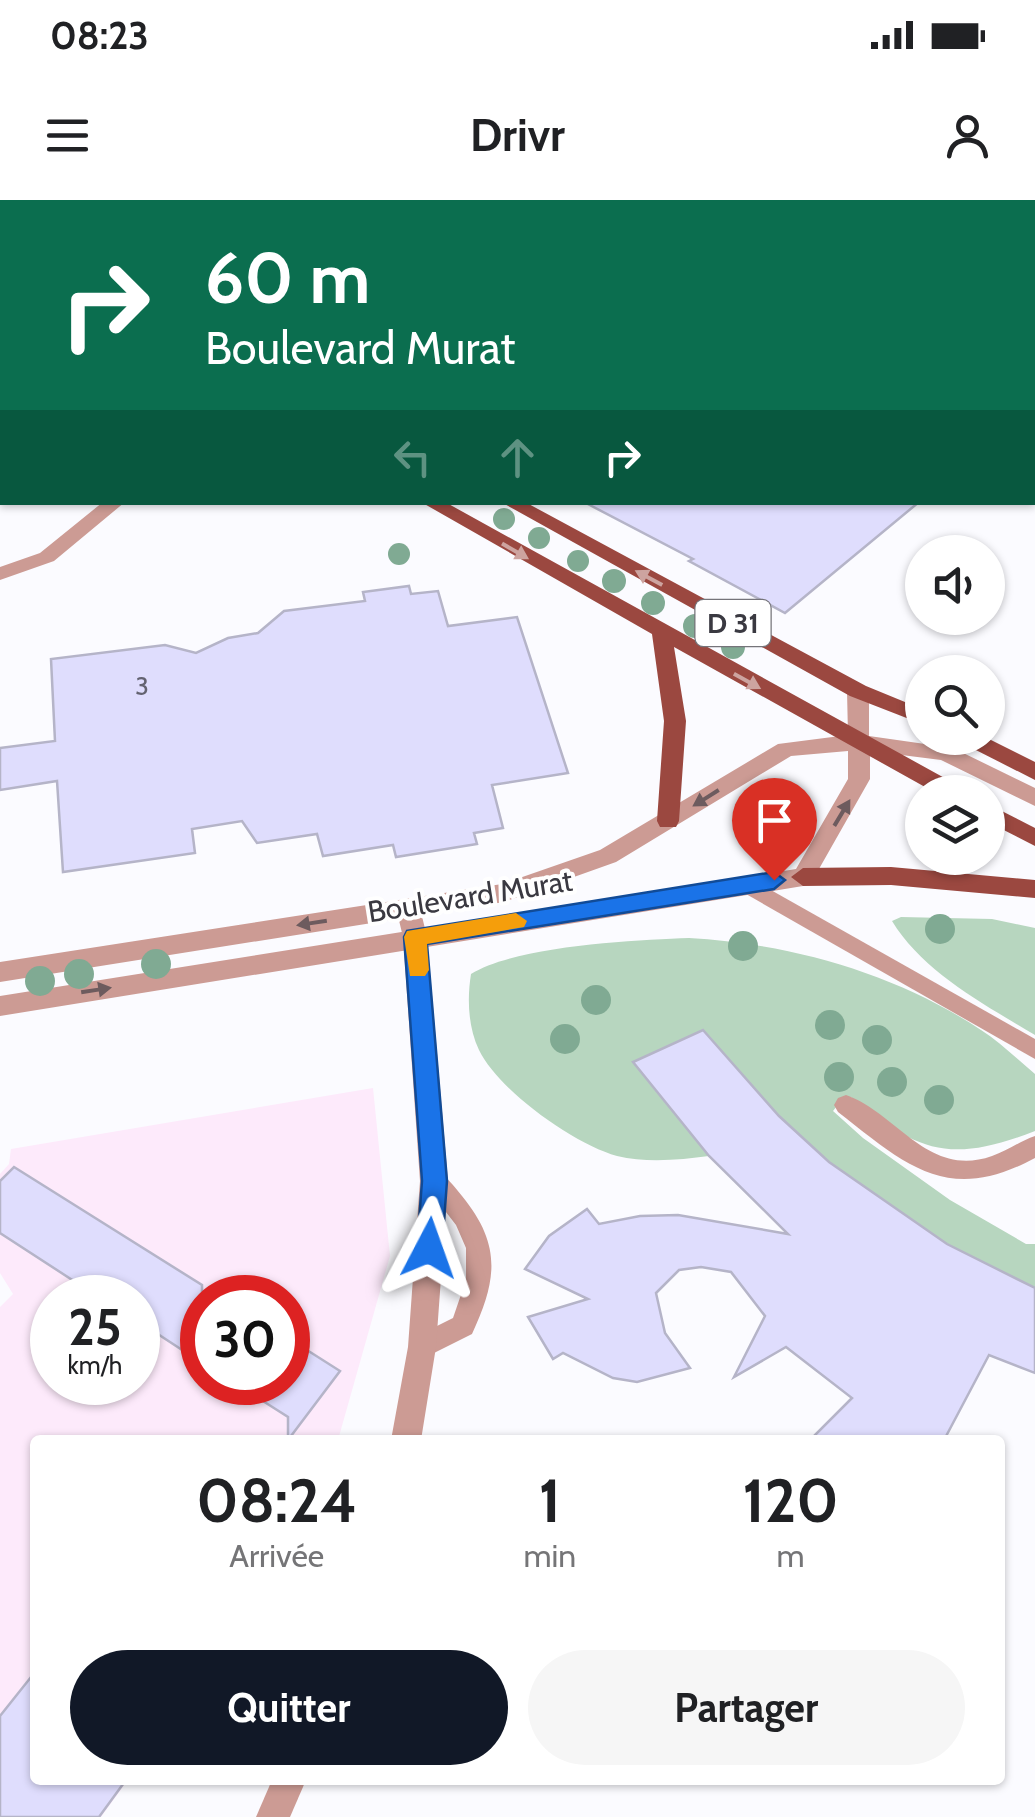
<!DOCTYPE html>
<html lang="fr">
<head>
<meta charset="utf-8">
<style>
  :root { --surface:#fff; --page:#f6f6f6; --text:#202124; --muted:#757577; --accent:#111827 }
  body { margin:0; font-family:Cabin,sans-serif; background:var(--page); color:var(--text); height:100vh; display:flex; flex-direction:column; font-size:38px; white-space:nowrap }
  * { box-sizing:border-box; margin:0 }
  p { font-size:32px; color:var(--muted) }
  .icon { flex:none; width:55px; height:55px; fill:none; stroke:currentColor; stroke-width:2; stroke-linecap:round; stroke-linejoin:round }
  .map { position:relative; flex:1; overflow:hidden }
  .details { position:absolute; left:30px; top:1235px; width:975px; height:350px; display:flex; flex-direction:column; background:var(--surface); border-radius:10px; box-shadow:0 2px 8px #0004 }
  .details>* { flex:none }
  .hud { position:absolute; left:0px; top:0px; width:1035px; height:305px; box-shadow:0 2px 8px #0004; background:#0b6e4f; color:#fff; overflow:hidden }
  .fabs { position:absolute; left:905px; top:335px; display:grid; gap:20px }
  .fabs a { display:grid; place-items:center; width:100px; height:100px; border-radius:50%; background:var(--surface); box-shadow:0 2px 8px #0004; font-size:50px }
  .speed { position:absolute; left:30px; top:1075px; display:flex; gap:20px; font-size:50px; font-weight:700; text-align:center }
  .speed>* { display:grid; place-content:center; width:130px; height:130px; border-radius:50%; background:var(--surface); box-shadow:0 2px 8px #0004; line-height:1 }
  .speed small { font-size:25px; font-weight:400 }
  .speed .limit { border:15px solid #d22; background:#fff; color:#111 }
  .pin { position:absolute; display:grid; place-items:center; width:85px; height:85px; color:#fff; margin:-102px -42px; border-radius:50% 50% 50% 0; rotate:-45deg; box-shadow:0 0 10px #0007 }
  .pin .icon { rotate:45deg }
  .me { position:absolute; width:110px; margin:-55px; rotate:4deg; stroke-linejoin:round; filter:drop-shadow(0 0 8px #0008) }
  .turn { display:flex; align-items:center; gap:35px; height:210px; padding:0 40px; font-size:45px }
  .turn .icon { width:130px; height:130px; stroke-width:2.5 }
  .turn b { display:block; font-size:70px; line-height:85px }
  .lanes { display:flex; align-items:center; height:95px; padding:0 40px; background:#0003; justify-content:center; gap:50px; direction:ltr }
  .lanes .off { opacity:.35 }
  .eta { display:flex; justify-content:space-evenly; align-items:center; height:170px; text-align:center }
  .eta b { font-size:60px; font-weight:800; line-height:70px }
  .primary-button { display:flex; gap:20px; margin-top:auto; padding:20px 40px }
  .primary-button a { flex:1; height:115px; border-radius:60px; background:var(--accent); color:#fff; font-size:40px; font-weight:800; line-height:115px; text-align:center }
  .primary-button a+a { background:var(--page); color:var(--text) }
  .status { display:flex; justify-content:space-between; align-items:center; height:70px; padding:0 50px; background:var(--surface); direction:ltr }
  .status svg { height:28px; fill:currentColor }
  header { display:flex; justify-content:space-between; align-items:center; height:130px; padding:0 40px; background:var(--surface); font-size:45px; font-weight:800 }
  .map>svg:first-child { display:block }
  .built { fill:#efeef9 }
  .education { fill:#fdeafb; fill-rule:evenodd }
  .green { fill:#b7d6bf }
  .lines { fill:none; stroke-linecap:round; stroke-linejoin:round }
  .river { fill:#8cd2e2; fill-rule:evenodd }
  .building { fill:#dfddfd; stroke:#b5b4c8; stroke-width:2.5 }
  .service { fill:#cc9b94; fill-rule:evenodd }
  .minor { fill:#cc9b94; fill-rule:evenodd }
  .tertiary { fill:#cc9b94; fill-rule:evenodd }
  .primary { fill:#9b4840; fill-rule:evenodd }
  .tree { fill:#80aa93 }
  .oneway { fill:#cda4a0 }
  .oneway2 { fill:#6d5b5e }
  .route { fill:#1a73e8; stroke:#114b97; stroke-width:2.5 }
  .slow { fill:#f59e0b }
  .labels { text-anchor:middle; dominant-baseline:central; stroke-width:8; stroke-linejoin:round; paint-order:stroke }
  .number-label { font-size:25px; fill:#636270 }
  .shield { fill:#fff; stroke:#75747a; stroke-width:2.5 }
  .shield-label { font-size:28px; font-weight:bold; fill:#3a3941 }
  .street-label { font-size:30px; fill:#3a3941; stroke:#fff }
</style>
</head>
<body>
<div class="status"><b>08:23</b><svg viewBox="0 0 49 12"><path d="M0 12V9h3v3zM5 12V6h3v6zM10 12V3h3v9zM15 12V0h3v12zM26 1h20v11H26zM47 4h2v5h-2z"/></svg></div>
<header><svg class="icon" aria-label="menu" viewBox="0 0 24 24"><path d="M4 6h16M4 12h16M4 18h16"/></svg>Drivr<svg class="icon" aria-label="person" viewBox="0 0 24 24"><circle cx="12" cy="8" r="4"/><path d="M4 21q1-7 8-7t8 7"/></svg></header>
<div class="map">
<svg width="1035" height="1617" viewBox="0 0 1035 1617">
  <rect width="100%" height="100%" fill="#fbfbff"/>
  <!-- built -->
  <polygon class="built" points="24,0 929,0 922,2"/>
  <!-- education -->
  <path class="education" d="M373 888 390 1056 338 1240H35V1580H128L101 1617H0V1107L13 1094 0 1073V974L9 964 11 949ZM52 1098H138V1182H52ZM202 1098H288V1182H202Z"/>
  <!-- green -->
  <g class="green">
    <path d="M901 717 992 719 1035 728V835C985 805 923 772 892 721Z"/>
    <path d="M689 738C791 744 895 773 981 830 1000 842 1017 859 1035 874V931C952 963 919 954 851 897H844L833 911 863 938 950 1000 1026 1044H1035V1088C952 1051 870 1001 802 939 765 906 735 867 703 830L634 862 709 956C680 960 646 963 617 956 574 944 499 891 479 850 468 827 467 799 471 774 515 746 635 740 689 738Z"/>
  </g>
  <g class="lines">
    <!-- river -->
    <g class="river">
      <polygon points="934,0 983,0 984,2 935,2"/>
      <rect x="1032" y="24" width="3" height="29"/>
    </g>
  </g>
  <!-- building -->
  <g class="building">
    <polygon points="584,302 919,302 785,413 689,361 693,359"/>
    <polygon points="409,386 411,394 438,391 448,426 517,417 568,573 492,585 503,628 474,633 477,644 396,657 393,645 323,656 317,634 257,643 242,621 192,629 195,653 63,672 57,581 0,590 0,548 55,541 51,459 165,445 196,453 228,438 258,433 284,411 365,401 363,392"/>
    <polygon points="703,830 779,916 829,962 947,1044 1035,1088 1035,1173 989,1155 944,1240 810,1240 852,1198 786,1147 734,1177 765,1116 731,1072 701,1067 679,1070 656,1093 665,1133 690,1168 637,1182 613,1178 563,1153 553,1159 528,1117 588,1099 525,1069 549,1036 587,1009 599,1024 640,1016 678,1015 788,1034 709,956 633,862"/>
    <polygon points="14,967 202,1085 202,1163 138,1121 138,1098 100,1098 0,1033 0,981"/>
    <polygon points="288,1138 340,1171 288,1240 288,1217 233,1182 288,1182"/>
    <polygon points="35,1472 35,1580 126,1580 99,1617 0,1617 0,1516"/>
  </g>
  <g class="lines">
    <!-- service -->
    <g class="service">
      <polygon points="1035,209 1035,219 1032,220 1032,210"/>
      <polygon points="746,676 1035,839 1035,859 739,690 735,684 739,678"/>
      <path d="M846 895C896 912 928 979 992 956 1007 951 1020 941 1035 936V958C948 1005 907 966 838 912L834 905 838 898Z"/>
      <path d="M434 970C446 975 454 986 462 996 502 1045 497 1080 472 1134L422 1159 413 1156 409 1147 413 1138 453 1118 466 1080V1048L456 1025 422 981 425 974Z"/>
    </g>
    <!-- minor -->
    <g class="minor">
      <rect x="0" y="144" width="2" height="11"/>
      <polygon points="103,302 125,302 54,361 0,380 0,367 40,353"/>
      <polygon points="408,699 420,708 427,737 448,981 436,1147 421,1240 391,1240 408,1147 420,981 403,737 396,708"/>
      <polygon points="272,1580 306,1580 290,1617 256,1617"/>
    </g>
    <!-- tertiary -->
    <g class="tertiary">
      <polygon points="0,0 9,0 10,2 2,2 0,7"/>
      <polygon points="858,484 869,491 869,536 953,548 1035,588 1035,606 941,560 870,551 870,579 811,683 803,686 0,816 0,796 796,669 848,579 848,551 791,556 616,662 504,702 0,782 0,762 502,684 600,650 778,544 848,535 847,491"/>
    </g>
    <!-- primary -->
    <g class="primary">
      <polygon points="0,25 2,26 2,36 0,35"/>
      <polygon points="0,65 2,66 2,77 0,76"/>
      <polygon points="421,302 445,302 959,586 962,592 934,592 674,447 686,521 679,621 676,627 660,627 657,621 664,521 652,434"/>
      <polygon points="501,302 525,302 866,486 922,509 922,524 850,496"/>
      <polygon points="959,538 987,538 1035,562 1035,580 962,543"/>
      <polygon points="988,604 1035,628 1035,646 988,622"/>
      <polygon points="891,667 1035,680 1035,698 891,685 803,686 791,677 803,668"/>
    </g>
  </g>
  <!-- trees -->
  <g class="tree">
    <circle cx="504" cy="319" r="11"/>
    <circle cx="539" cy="338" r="11"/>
    <circle cx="399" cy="354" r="11"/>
    <circle cx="578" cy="361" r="11"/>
    <circle cx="614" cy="381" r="12"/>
    <circle cx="653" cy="403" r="12"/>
    <circle cx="695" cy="426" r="12"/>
    <circle cx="733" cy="447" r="12"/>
    <circle cx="940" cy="729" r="15"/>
    <circle cx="743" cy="746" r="15"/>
    <circle cx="156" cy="764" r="15"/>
    <circle cx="79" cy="774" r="15"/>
    <circle cx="40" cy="781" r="15"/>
    <circle cx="596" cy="800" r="15"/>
    <circle cx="830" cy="825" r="15"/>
    <circle cx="565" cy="839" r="15"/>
    <circle cx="877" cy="840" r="15"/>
    <circle cx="839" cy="877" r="15"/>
    <circle cx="892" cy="882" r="15"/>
    <circle cx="939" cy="900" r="15"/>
  </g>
  <!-- one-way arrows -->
  <defs><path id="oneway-solid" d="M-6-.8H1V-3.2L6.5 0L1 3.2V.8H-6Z" transform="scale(2.5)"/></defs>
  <g class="oneway">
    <use href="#oneway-solid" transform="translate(515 351) rotate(30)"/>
    <use href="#oneway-solid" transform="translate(649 378) rotate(-152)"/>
    <use href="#oneway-solid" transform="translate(747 481) rotate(29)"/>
  </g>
  <g class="oneway2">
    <use href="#oneway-solid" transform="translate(706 598) rotate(148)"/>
    <use href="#oneway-solid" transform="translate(842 613) rotate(-59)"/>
    <use href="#oneway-solid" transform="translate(312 723) rotate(171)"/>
    <use href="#oneway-solid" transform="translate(96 790) rotate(-9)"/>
  </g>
  <!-- route -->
  <polygon class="route" points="774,672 785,680 774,689 427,744 447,981 442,1048 438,1055 429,1059 420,1055 417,1048 422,981 404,737 407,731"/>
  <!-- slow -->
  <polygon class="slow" points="516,713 527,721 524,727 427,744 429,770 425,776 410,776 404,737 407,731"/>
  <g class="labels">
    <!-- number labels -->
    <g class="number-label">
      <text x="142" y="486">3</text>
    </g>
    <!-- shield labels -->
    <rect class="shield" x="695.5" y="400" width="75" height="46" rx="8"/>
    <g class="shield-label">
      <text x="733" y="423">D 31</text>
    </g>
    <!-- street labels -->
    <g class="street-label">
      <text transform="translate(470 696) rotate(-9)">Boulevard Murat</text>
    </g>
  </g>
</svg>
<div class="fabs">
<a><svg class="icon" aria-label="sound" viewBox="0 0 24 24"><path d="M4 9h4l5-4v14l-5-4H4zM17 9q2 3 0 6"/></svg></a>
<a><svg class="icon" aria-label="search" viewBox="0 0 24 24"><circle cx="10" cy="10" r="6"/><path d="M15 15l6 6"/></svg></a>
<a><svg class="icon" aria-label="layers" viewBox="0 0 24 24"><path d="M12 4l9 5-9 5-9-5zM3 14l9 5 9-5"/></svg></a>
</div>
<div class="speed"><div>25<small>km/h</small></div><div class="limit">30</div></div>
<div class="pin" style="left:774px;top:680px;background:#d93025"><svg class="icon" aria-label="arrive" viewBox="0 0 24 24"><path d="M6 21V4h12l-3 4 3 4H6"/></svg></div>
<svg class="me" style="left:429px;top:1048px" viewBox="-20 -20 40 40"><path d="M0-17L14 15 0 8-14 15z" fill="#1a73e8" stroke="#fff" stroke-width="4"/></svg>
<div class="hud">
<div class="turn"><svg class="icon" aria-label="right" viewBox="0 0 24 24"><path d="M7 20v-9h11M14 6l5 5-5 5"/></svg><div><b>60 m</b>Boulevard Murat</div></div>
<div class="lanes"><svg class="icon off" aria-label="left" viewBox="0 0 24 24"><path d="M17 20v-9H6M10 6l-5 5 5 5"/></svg><svg class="icon off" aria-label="ahead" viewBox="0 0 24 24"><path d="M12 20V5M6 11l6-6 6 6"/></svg><svg class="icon" aria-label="right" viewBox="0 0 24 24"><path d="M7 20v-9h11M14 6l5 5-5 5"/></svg></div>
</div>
<section class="details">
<div class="eta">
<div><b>08:24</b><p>Arrivée</p></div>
<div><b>1</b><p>min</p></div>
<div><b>120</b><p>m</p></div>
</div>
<div class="primary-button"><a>Quitter</a><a>Partager</a></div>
</section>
</div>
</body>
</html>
